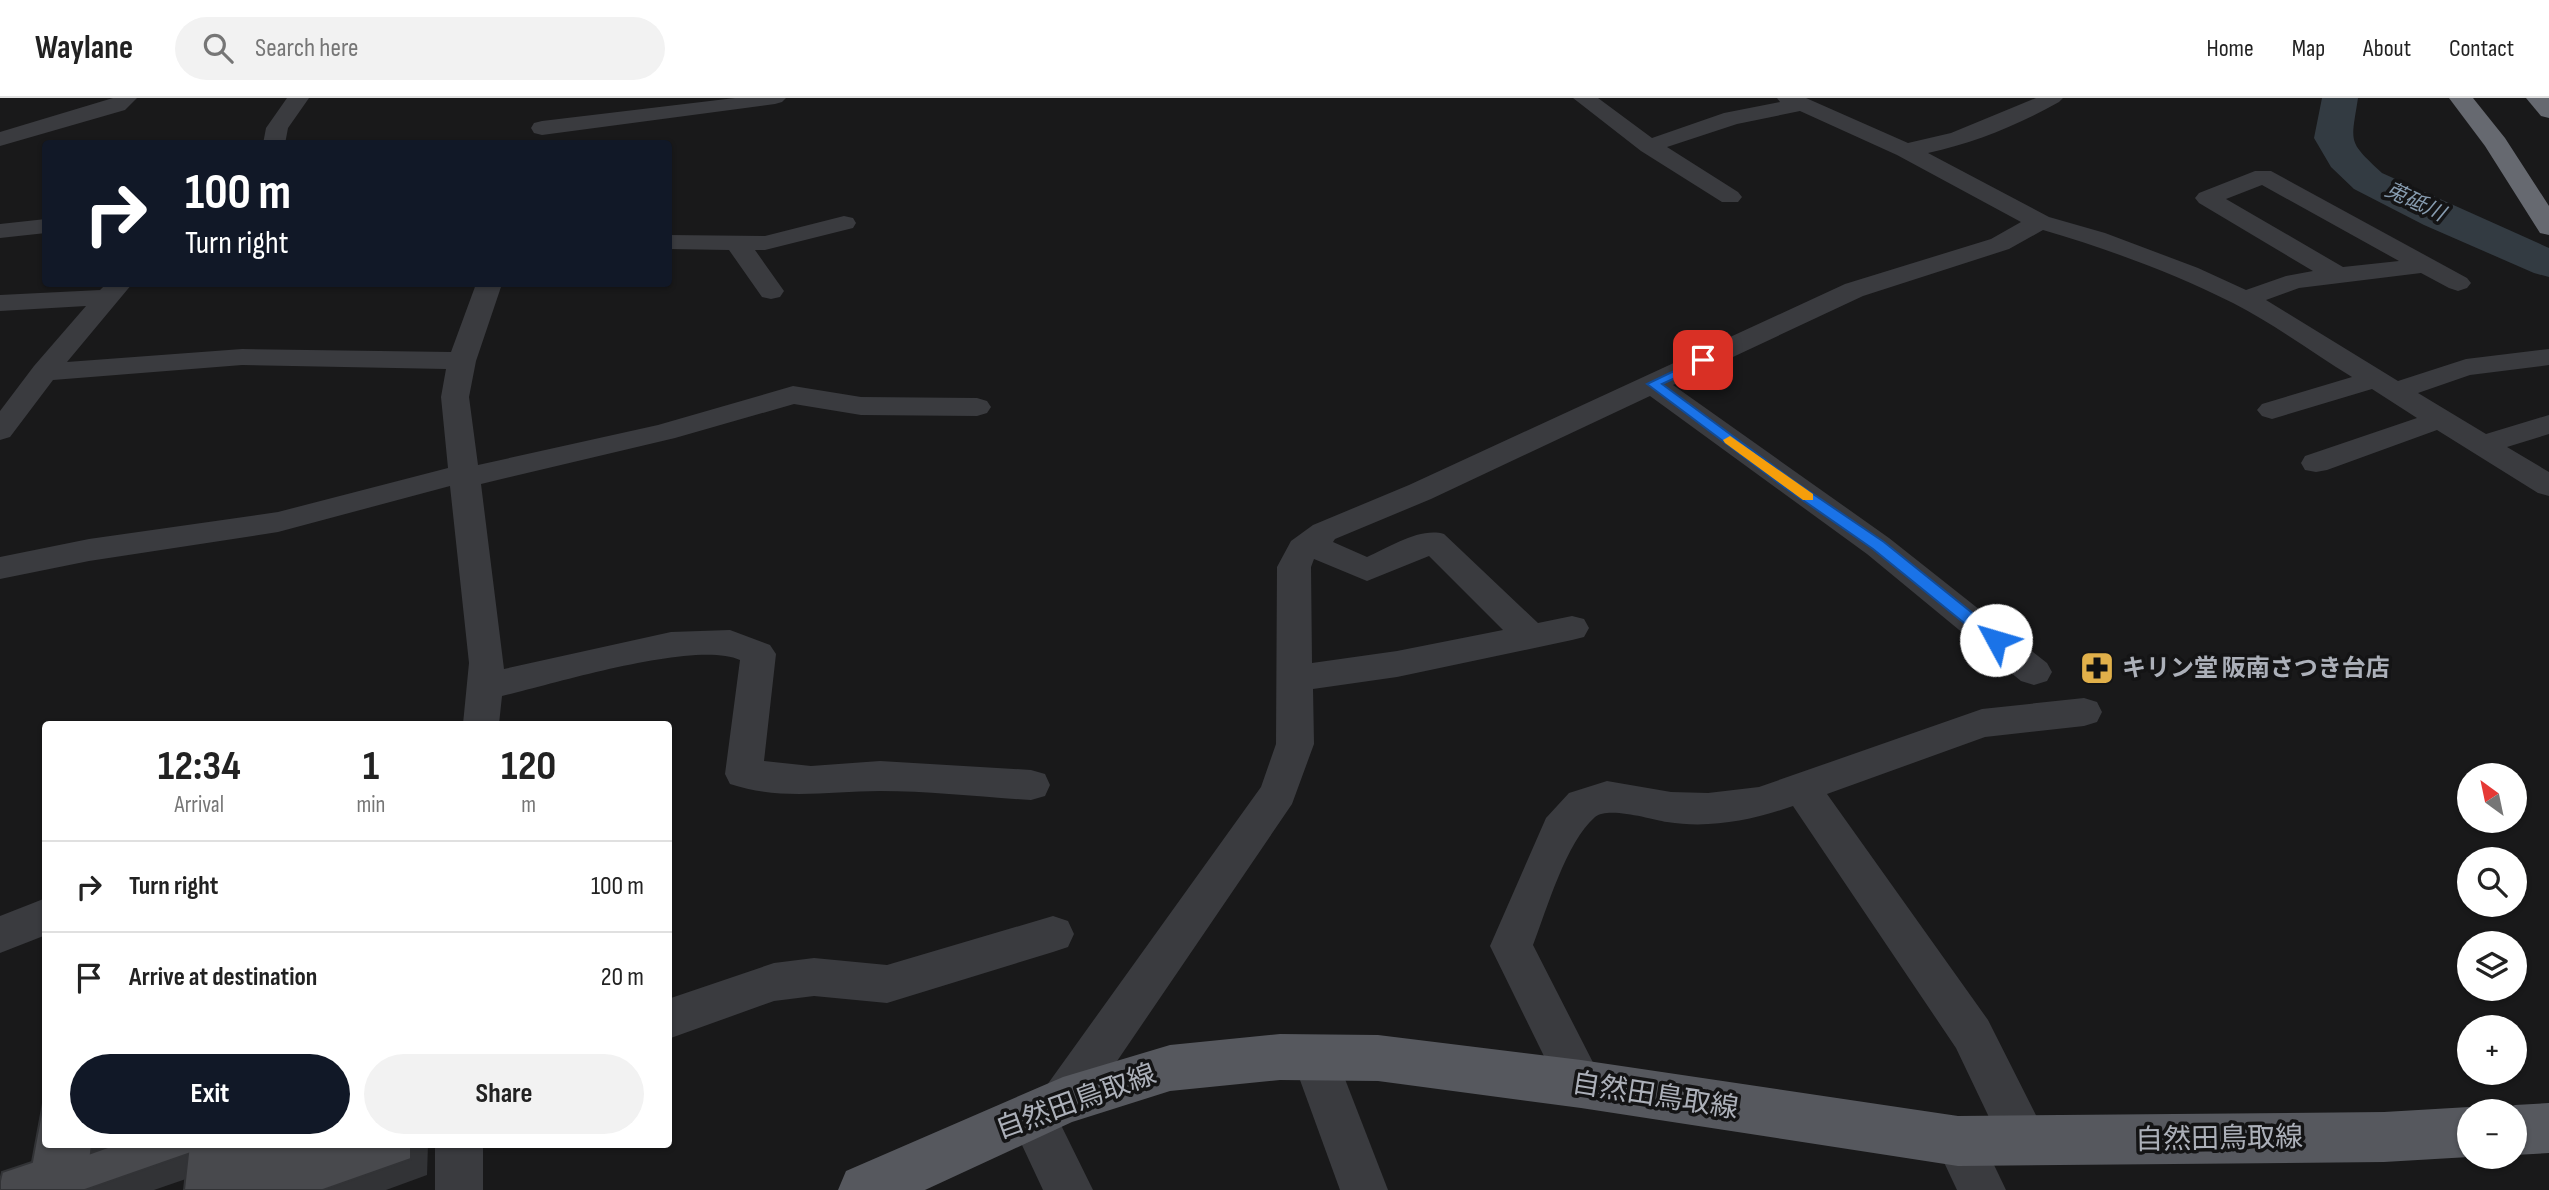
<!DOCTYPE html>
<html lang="en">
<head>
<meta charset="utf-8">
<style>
  :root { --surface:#fff; --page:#f2f2f2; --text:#222; --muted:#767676; --line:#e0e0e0; --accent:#111827 }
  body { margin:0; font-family:"Sofia Sans Condensed","Noto Sans JP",sans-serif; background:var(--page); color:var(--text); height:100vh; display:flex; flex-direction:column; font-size:26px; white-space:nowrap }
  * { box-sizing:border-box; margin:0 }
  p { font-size:23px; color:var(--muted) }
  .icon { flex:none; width:38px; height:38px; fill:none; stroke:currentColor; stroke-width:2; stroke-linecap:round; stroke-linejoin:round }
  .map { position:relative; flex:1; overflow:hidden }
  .drawer { position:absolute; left:42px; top:623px; width:630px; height:427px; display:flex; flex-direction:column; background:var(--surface); border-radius:7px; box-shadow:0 2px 5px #0004 }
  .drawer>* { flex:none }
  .guide { position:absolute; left:42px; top:42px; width:630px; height:147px; border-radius:7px; box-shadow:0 2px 5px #0004; background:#111827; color:#fff; overflow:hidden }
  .needle { width:46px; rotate:327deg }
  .buttons { position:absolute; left:2457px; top:665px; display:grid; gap:14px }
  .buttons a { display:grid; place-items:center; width:70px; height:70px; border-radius:50%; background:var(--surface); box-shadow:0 2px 5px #0004; font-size:35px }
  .pin { position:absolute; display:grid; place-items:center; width:60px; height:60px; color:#fff; margin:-30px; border-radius:14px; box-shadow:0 4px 10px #0006 }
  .me { position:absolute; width:77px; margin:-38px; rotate:309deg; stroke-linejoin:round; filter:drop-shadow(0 0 5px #0008) }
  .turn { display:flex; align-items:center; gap:24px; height:147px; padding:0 28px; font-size:32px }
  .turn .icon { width:91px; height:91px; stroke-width:2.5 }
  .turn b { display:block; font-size:49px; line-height:60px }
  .eta { display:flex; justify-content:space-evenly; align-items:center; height:119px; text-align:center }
  .eta b { font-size:42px; font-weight:700; line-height:49px }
  .primary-button { display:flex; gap:14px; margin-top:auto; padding:14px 28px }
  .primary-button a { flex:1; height:80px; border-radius:42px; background:var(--accent); color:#fff; font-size:28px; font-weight:700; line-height:80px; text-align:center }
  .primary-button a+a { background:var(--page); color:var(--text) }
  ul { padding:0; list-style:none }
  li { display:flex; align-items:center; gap:21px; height:91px; padding:0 28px; border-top:2px solid var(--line) }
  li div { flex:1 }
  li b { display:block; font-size:26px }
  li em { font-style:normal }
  header { display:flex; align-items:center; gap:42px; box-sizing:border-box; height:98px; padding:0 35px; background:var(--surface); border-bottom:2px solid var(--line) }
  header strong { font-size:33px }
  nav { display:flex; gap:38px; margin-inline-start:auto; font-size:24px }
  .search { width:490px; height:63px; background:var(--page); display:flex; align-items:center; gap:18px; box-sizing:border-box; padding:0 24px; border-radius:38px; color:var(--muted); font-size:26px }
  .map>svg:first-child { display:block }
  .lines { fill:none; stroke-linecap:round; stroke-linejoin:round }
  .river { fill:#333b42; fill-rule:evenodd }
  .minor { fill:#3a3b3f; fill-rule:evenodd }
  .major { fill:#56585e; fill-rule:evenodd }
  .highway { fill:#666970; fill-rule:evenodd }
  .shaded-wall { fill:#323336 }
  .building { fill:#48494d; stroke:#323336; stroke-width:2 }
  .route { fill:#1a73e8; stroke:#114b97; stroke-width:2 }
  .slow { fill:#f59e0b }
  .labels { text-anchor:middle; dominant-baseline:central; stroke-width:7; stroke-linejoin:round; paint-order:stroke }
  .far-water-label { font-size:21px; font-style:italic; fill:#879cb0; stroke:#141415 }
  .poi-label { font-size:24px; font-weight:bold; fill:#acb0b9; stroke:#141415; text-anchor:start }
  .near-street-label { font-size:28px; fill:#acb0b9; stroke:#141415 }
</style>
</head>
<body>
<header>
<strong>Waylane</strong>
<div class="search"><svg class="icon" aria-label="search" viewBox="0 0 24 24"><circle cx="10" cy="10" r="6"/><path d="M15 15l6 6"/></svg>Search here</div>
<nav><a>Home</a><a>Map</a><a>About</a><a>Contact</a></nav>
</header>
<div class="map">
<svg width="2549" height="1092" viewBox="0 0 2549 1092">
  <rect width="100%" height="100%" fill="#19191a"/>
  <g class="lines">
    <!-- river -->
    <path class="river" d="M2322 0H2358C2351 46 2347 42 2382 75L2549 150V179L2534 175 2424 127 2354 91 2331 69 2314 40Z"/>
    <!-- minor -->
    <g class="minor">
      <polygon points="113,0 137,0 125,12 0,48 0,34"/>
      <polygon points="287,0 309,0 288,30 285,46 263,46 266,30"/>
      <polygon points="735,0 786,0 782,4 775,6 542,37 534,35 531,30 534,25 542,23"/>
      <path d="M1573 0H1598L1652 40 1724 15 1780 4 1777 0H1806L1908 45 1951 35 2036 0H2063L2059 4C2018 27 1974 45 1928 55L2049 119 2105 135 2198 170 2246 192 2286 178 2313 173 2199 105 2195 100 2199 95 2255 73H2271L2467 180 2471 185 2467 190 2458 193 2449 190 2421 175 2299 190 2266 202 2398 283 2466 261 2549 251V267L2470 277 2418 295 2486 336 2549 317V336L2507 349 2549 374V398L2538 395 2437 332 2327 372 2316 374 2305 372 2301 365 2305 358 2417 320 2372 291 2272 321 2262 318 2257 312 2262 306 2352 279C2313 255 2274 226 2233 205 2173 175 2108 151 2043 132L2009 151 1863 198 1673 287 1889 440 2047 565 2052 574 2047 583 2034 587 2021 583 1867 456 1650 298 1431 401 1335 441 1333 444 1367 459C1390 449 1420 429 1444 436L1538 525 1572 518 1584 521 1589 530 1584 539 1572 542 1397 579 1313 591 1314 646 1292 706 1079 1019 1063 1025 1059 1023 1093 1092H1043L1008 1017 1014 1001 1031 995 1042 999 1047 987 1261 689 1276 646 1277 469 1291 443 1313 427 1409 387 1845 186 1991 141 2021 124 1897 57 1800 13 1737 26 1667 49 1738 94 1742 99 1738 104H1722L1641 53ZM2262 87 2399 163 2343 169 2226 101ZM1429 458 1503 532 1397 553 1312 565 1311 469 1314 461 1367 483Z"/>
      <polygon points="844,118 853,120 856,125 853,130 765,152 755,152 784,193 780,199 771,201 762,199 729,152 668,151 668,137 765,138"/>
      <polygon points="46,121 46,135 0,140 0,126"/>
      <path d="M106 186H132L67 264 242 251 451 254 476 186H502L476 263 469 299 478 367 658 327 793 288 861 299 977 300 987 303 991 309 987 315 977 318 861 317 794 306 675 340 481 386 504 571 671 534 730 532 770 547 776 556 764 663 811 668 880 663 1031 672 1045 676 1050 687 1045 698 1031 702C981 699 930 693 880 693 828 693 782 703 730 686L725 676 740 562C694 542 555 586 502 598L499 626H463L469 565 450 388 278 434 89 463 0 481V459L89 441 278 414 448 370 441 299 446 271 242 267 53 282 10 339 0 342V313L34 268 86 208 0 213V197L100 192Z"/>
      <path d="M2084 600 2097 604 2102 614 2097 624 2084 628 1985 639 1827 696 1988 922 2049 1043 2042 1059 2025 1066 2008 1059 1956 950 1793 708C1753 722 1710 731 1667 724 1650 721 1608 708 1595 719 1566 744 1547 811 1533 847L1604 986 1597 1001 1581 1008 1565 1001 1490 848 1546 720 1569 695 1607 683 1671 694 1708 695 1759 689 1982 611Z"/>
      <polygon points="46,800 46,837 0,855 0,818"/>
      <polygon points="1053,818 1068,823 1074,836 1068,849 1053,854 887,905 814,898 774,903 668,941 668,901 774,865 814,860 887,867"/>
      <polygon points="1315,939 1331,945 1388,1092 1340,1092 1292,960 1299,945"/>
      <polygon points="1958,1020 1975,1027 2006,1092 1957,1092 1934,1043 1941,1027"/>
      <rect x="435" y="1046" width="48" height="46"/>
    </g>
    <!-- major -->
    <g class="major">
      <polygon points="1280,936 1378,937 1581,962 1958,1018 2384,1014 2469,1009 2480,1013 2469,1013 2469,1059 2384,1064 1958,1068 1581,1010 1378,983 1280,982 1170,993 1072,1024 925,1092 838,1092 846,1073 1063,979 1170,947"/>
      <polygon points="2549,1005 2549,1055 2515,1057 2515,1013 2500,1013 2515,1007"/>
    </g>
    <!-- highway -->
    <g class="highway">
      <polygon points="2449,0 2473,0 2505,40 2549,108 2549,137 2540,135 2485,48"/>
      <polygon points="2526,0 2549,0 2549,20 2541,18"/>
    </g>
  </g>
  <!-- shaded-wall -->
  <g class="shaded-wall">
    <polygon points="92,1046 117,1046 91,1055"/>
    <polygon points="411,1046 428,1046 427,1077 386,1092 323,1092"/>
    <polygon points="188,1056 209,1073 154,1092 85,1092"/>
  </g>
  <!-- building -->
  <polygon class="building" points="46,989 46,1046 92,1046 91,1055 116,1046 411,1046 411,1061 323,1092 184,1092 188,1056 85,1092 0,1092 0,1083 2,1074 32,1064"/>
  <!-- route -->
  <polygon class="route" points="1703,259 1710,262 1708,265 1662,286 1794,383 1884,444 2001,538 2003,542 2001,546 1990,546 1873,451 1784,389 1647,286"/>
  <!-- slow -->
  <polygon class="slow" points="1730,338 1813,396 1813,402 1803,402 1725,345 1723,342"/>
  <!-- icons -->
  <defs>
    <g id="pharmacy-square" transform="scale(1.75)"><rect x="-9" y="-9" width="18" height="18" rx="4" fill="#e1b04a" stroke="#141415"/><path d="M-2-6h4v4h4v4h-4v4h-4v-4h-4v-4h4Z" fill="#111"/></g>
  </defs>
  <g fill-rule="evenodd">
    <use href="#pharmacy-square" x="2097" y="570"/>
  </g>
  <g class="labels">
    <!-- far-water labels -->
    <g class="far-water-label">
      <text transform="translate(2415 104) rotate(25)">莵砥川</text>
    </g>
    <!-- poi labels -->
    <g class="poi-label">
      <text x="2122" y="570">キリン堂 阪南さつき台店</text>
    </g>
    <!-- near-street labels -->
    <g class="near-street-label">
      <text transform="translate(1655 998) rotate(9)">自然田鳥取線</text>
      <text transform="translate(1076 1004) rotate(-20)">自然田鳥取線</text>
      <text transform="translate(2219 1041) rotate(-1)">自然田鳥取線</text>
    </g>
  </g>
</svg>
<div class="buttons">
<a><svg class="needle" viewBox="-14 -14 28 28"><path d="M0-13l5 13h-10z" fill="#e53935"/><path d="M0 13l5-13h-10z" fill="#767676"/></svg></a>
<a><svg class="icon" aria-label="search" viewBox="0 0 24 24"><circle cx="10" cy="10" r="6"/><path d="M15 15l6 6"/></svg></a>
<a><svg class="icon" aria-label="layers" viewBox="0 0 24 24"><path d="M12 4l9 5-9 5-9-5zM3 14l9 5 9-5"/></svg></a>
<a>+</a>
<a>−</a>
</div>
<div class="pin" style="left:1703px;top:262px;background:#d93025"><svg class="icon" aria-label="arrive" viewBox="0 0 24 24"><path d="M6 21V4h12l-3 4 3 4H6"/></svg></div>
<svg class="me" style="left:1996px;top:542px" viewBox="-20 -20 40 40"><circle r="19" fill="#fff"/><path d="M0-13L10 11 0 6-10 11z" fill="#1a73e8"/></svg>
<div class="guide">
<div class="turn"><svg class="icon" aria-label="right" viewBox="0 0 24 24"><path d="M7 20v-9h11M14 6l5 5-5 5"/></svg><div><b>100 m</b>Turn right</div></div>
</div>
<section class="drawer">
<div class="eta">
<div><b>12:34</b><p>Arrival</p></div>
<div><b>1</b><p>min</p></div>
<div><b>120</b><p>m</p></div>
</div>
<ul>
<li><svg class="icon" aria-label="right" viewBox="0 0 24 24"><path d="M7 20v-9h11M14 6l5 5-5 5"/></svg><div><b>Turn right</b></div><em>100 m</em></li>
<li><svg class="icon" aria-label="arrive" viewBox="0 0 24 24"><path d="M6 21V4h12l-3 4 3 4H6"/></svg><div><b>Arrive at destination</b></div><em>20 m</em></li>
</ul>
<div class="primary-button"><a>Exit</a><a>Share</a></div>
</section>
</div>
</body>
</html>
